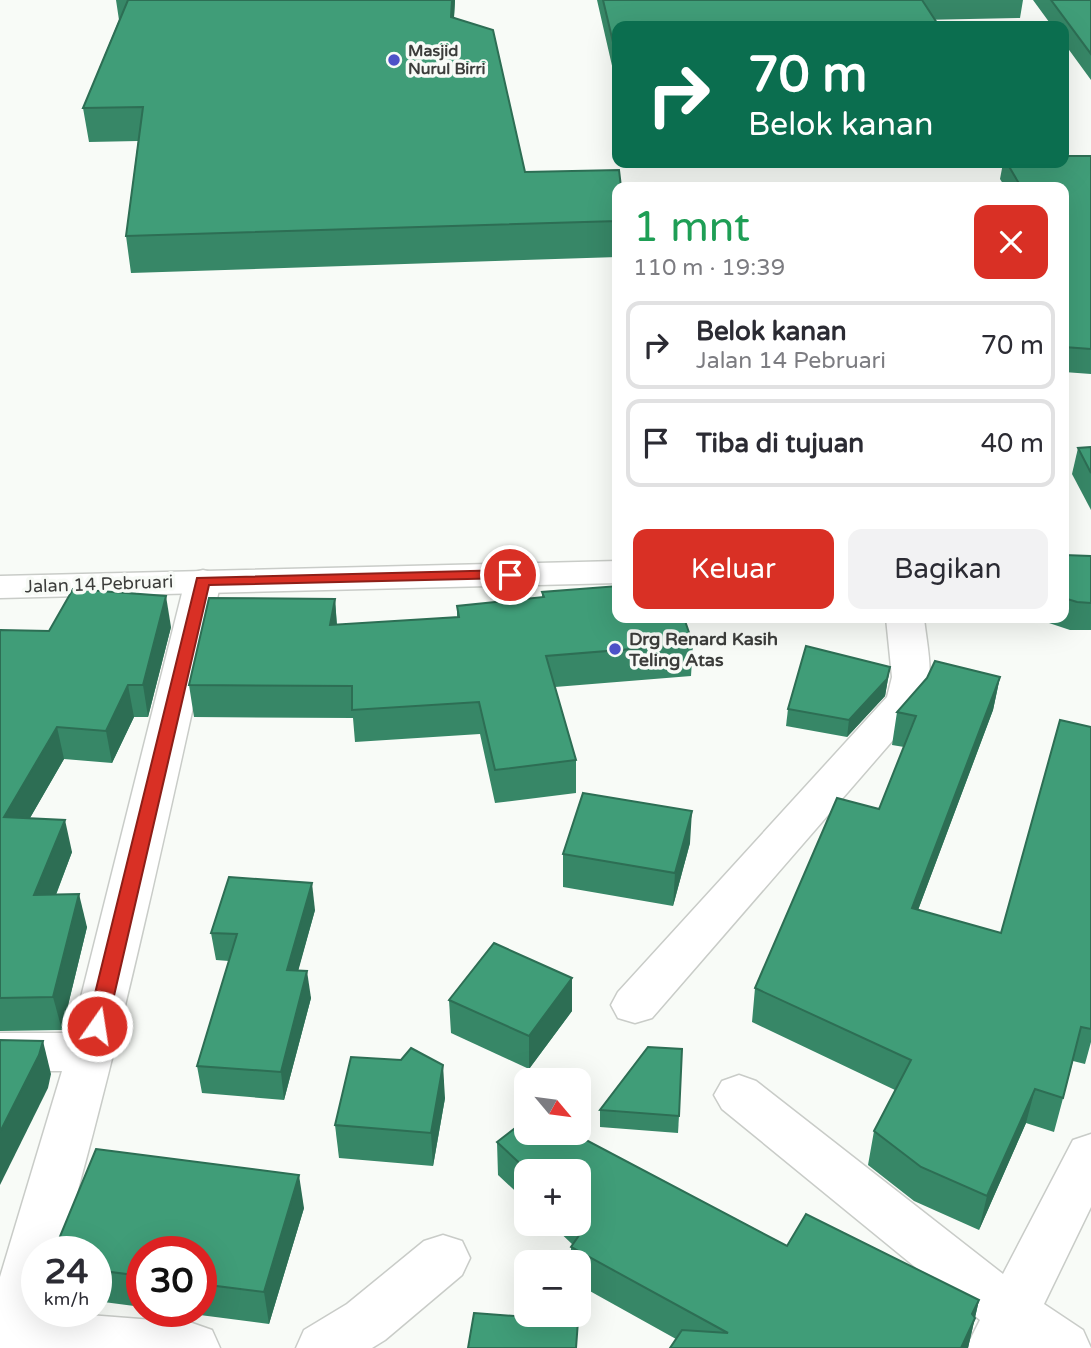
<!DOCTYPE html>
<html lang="id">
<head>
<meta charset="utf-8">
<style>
  :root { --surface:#fff; --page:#f2f2f3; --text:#2b2b33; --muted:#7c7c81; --line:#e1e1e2; --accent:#d93025 }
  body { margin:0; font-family:"Varela Round",sans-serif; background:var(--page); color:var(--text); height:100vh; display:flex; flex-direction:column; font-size:26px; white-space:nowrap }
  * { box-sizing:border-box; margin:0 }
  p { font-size:23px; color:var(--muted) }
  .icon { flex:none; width:38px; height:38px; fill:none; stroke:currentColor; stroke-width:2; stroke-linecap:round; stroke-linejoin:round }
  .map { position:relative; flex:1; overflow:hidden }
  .panel { position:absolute; left:612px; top:182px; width:457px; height:441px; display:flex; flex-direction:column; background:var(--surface); border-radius:14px; box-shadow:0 7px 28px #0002 }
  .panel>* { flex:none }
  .hud { position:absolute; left:612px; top:21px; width:457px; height:147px; border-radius:14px; box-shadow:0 7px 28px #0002; background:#0b6e4f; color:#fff; overflow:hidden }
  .needle { width:46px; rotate:119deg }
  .fabs { position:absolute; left:514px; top:1068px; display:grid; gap:14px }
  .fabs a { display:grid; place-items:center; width:77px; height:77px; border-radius:14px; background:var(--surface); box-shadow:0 7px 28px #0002; font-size:35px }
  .speed { position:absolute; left:21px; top:1236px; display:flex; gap:14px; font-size:35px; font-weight:700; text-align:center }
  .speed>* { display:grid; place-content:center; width:91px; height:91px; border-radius:50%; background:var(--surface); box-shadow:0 7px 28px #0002; line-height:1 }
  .speed small { font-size:18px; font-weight:400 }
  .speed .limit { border:10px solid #d22; background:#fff; color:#111 }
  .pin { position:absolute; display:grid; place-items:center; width:60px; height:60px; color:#fff; margin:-30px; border:4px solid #fff; border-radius:50%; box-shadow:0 2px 7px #0007 }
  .me { position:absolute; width:77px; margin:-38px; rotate:13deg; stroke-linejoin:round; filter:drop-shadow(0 0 5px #0008) }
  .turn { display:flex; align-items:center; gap:24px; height:147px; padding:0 21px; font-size:32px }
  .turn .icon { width:91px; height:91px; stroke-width:2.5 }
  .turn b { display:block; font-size:49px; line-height:60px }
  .round { display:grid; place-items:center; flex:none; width:74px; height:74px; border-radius:14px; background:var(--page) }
  .overview { display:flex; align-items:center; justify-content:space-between; height:119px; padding:0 21px }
  h1 { font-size:42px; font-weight:600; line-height:52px; color:#1e9e55 }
  .action { display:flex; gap:14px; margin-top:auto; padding:14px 21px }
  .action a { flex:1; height:80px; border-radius:14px; background:var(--accent); color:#fff; font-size:28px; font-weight:600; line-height:80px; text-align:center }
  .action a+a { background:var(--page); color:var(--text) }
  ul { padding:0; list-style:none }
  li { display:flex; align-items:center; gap:21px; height:88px; margin:0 14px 10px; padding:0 7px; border:4px solid var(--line); border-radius:14px }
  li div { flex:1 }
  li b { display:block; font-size:26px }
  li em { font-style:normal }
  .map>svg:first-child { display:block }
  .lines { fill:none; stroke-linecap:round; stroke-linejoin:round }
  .minor-casing { stroke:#c9ccc8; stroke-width:3 }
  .secondary-casing { stroke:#c9ccc8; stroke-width:3 }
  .minor { fill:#fff; fill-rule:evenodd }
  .secondary { fill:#fff; fill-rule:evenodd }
  .wall { fill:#378767 }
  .shaded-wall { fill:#2d6e54 }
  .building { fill:#409d78; stroke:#2d6e54; stroke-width:2 }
  .route { fill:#d93025; stroke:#8d1f18; stroke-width:2 }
  .poi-dot { fill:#4d52c8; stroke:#f8fbf7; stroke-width:2.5 }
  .labels { text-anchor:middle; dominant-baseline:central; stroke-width:7; stroke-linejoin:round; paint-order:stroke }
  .far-poi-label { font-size:16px; font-weight:bold; fill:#3c3d3b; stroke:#f8fbf7; text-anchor:start }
  .street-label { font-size:18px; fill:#3c3d3b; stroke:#f8fbf7 }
  .poi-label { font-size:18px; font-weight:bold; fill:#3c3d3b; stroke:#f8fbf7; text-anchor:start }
</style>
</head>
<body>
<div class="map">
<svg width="1091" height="1348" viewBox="0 0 1091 1348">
  <rect width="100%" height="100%" fill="#f8fbf7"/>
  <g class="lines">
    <!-- minor casing -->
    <g class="minor-casing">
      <g id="minor">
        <path d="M203 570 216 573 221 581C171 805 124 1030 61 1251H37V1311L192 1323 212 1330 220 1348H0V1277L62 1071H0V1033H72L185 581 190 573Z"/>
        <path d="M886 618H924C927 648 937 682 920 709L652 1018 635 1023 618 1018 611 1005 618 992 887 697 892 677Z"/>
        <polygon points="739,1075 756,1081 1003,1274 1073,1140 1091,1134 1091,1207 1044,1304 1083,1330 1091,1348 966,1348 980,1320 722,1109 714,1095 722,1081"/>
        <polygon points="443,1235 462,1241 470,1258 462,1275 385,1340 372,1348 296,1348 304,1330 347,1304 424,1241"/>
      </g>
    </g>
    <!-- secondary casing -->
    <g class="secondary-casing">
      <polygon id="secondary" points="618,561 618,583 0,598 0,576"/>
    </g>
    <!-- minor -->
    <use href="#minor" class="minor"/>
    <!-- secondary -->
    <use href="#secondary" class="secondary"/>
  </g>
  <!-- wall -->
  <g class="wall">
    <polygon points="116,0 455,0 454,18 525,172 618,187 618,257 131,273 126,236 138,141 89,142 83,108 119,20"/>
    <polygon points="597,0 1023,0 1020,18 618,26 618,92"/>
    <polygon points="1033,0 1091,0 1091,80 1064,43 1064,26 1052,26"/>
    <polygon points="1091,156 1091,374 1064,372 1064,187 1005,187 1000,179 1003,163 1064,163"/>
    <polygon points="1091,447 1091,510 1072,474 1078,448"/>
    <polygon points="1064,555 1091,556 1091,630 1070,630 1034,618 1064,618"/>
    <polygon points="542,592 693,644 691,676 555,687 576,760 576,793 495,803 480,734 355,742 353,718 194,717 189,685 335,599 337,625 457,617 457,606 542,597"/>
    <polygon points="171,627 148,717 134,717 112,763 64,759 30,818 72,852 56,895 87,927 62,1030 0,1031 0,630 49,631"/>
    <polygon points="890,667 885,696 847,737 786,726 788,709"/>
    <polygon points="1000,677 993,710 918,910 1001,933 1091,727 1091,1042 1085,1064 1073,1061 1054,1132 1026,1123 979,1230 914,1201 868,1165 874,1131 895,1090 752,1022 755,988 879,809 904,747 892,745 897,712"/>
    <polygon points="690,843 673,906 563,887 563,854"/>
    <polygon points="315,910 298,970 311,998 284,1100 202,1093 197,1066 229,961 216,960 211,933"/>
    <polygon points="449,1000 572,1011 529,1069 451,1033"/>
    <polygon points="445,1098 433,1166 339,1158 335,1125"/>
    <polygon points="600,1110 679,1116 678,1133 600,1127"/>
    <polygon points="527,1119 527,1132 571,1132 787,1246 806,1214 979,1300 968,1348 670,1348 676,1339 579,1285 579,1262 571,1262 571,1247 573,1245 550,1223 579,1223 579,1171 527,1171 527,1202 498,1175 497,1142"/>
    <polygon points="304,1208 269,1324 169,1311 201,1311 201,1251 142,1251 142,1307 96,1301 96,1251"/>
  </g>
  <!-- shaded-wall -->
  <g class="shaded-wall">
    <polygon points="452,0 455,0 452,48 451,17"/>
    <polygon points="166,596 171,627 148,717 143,685"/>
    <polygon points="335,599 337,630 330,625"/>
    <polygon points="890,667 885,696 847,737 849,720"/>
    <polygon points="1000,677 993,710 906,942 912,908"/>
    <polygon points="128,685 134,717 112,763 106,731"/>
    <polygon points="57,727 64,759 12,849 4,817"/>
    <polygon points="692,811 690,843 673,906 675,873"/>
    <polygon points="65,820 72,852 43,928 34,895"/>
    <polygon points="312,883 315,910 291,997 287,970"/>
    <polygon points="79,894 87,927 62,1030 53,997"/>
    <polygon points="307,971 311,998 284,1100 281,1072"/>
    <polygon points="572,978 572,1011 529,1069 529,1036"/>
    <polygon points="43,1041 51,1074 48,1088 0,1185 0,1132"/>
    <polygon points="443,1065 445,1098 433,1166 431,1133"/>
    <polygon points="1035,1089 1026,1123 979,1230 987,1196"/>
    <polygon points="299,1175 304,1208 269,1324 264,1292"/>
    <polygon points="979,1300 968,1348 961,1348 972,1314"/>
  </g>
  <!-- building -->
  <g class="building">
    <polygon points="128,0 452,0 451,17 493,30 525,172 619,170 621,187 618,187 618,221 126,236 143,107 83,108"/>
    <polygon points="603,0 922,0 939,26 618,26 618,63"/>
    <polygon points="1051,0 1091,0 1091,54"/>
    <polygon points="1064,156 1091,156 1091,349 1064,347 1064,187 1021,187 1007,163 1064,163"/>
    <polygon points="1091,447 1091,473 1078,448"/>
    <polygon points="1064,555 1091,556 1091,603 1077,602 1064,598"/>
    <polygon points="618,586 618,618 684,618 693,644 546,656 576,760 495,770 479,702 352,710 352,686 189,685 209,598 335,599 330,625 459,617 457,606 544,597 542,592"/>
    <polygon points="73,589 166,596 143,685 128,685 106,731 57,727 4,817 65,820 34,895 79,894 53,997 0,998 0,630 49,631"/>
    <polygon points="806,646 890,667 887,679 849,720 788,709"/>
    <polygon points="935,661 1000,677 912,908 1001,933 1060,720 1091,727 1091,1029 1081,1027 1063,1098 1035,1089 987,1196 921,1167 874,1131 911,1060 755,988 837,798 879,809 916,716 897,712 927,678"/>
    <polygon points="583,793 692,811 675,873 563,854"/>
    <polygon points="229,877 312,883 287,970 307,971 281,1072 197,1066 237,934 211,933"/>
    <polygon points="494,943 572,978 529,1036 449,1000"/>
    <polygon points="0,1040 43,1041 39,1055 0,1132"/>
    <polygon points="648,1047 682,1049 679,1116 600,1110"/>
    <polygon points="411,1048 443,1065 431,1133 335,1125 351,1057 401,1060"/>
    <polygon points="527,1119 527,1132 571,1132 787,1246 806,1214 979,1300 972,1314 975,1318 961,1348 670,1348 682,1330 728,1333 571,1247 587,1224 579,1217 579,1171 528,1171 497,1142"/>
    <polygon points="96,1149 299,1175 264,1292 201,1284 201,1251 142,1251 142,1276 96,1270 96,1251 54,1251"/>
    <polygon points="474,1313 578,1321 576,1348 468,1348"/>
  </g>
  <!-- route -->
  <polygon class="route" points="510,570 517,575 515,578 209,585 107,1026 104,1032 97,1034 90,1032 87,1026 197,578"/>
  <!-- markers -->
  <g class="poi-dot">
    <circle cx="394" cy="60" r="7"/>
    <circle cx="615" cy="649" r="7"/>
  </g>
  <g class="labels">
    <!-- far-poi labels -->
    <g class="far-poi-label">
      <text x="408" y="51">Masjid<tspan x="408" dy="18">Nurul Birri</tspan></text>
    </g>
    <!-- street labels -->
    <g class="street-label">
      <text transform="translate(99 584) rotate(-2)">Jalan 14 Pebruari</text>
    </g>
    <!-- poi labels -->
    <g class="poi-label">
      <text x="629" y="639">Drg Renard Kasih<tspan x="629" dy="21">Teling Atas</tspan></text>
    </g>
  </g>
</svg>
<div class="fabs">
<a><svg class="needle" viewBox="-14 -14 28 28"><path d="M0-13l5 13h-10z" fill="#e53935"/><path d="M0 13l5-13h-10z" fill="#7c7c81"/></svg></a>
<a>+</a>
<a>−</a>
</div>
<div class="speed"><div>24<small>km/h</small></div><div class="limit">30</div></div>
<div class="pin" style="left:510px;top:575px;background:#d93025"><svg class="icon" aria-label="arrive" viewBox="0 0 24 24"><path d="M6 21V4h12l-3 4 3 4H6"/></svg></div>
<svg class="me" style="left:97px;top:1026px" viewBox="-20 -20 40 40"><circle r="17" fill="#d93025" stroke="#fff" stroke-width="3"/><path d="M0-11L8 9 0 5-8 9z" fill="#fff"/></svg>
<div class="hud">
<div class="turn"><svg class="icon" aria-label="right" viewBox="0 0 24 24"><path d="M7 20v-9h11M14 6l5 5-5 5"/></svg><div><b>70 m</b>Belok kanan</div></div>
</div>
<section class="panel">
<div class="overview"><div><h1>1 mnt</h1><p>110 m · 19:39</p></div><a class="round" style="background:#d93025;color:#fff"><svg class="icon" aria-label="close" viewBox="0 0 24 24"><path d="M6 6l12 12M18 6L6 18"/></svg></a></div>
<ul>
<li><svg class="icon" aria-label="right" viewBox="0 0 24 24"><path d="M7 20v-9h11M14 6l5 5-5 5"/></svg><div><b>Belok kanan</b><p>Jalan 14 Pebruari</p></div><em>70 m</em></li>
<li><svg class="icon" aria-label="arrive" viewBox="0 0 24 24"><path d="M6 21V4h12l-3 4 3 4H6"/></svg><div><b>Tiba di tujuan</b></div><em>40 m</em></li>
</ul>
<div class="action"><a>Keluar</a><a>Bagikan</a></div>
</section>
</div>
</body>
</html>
